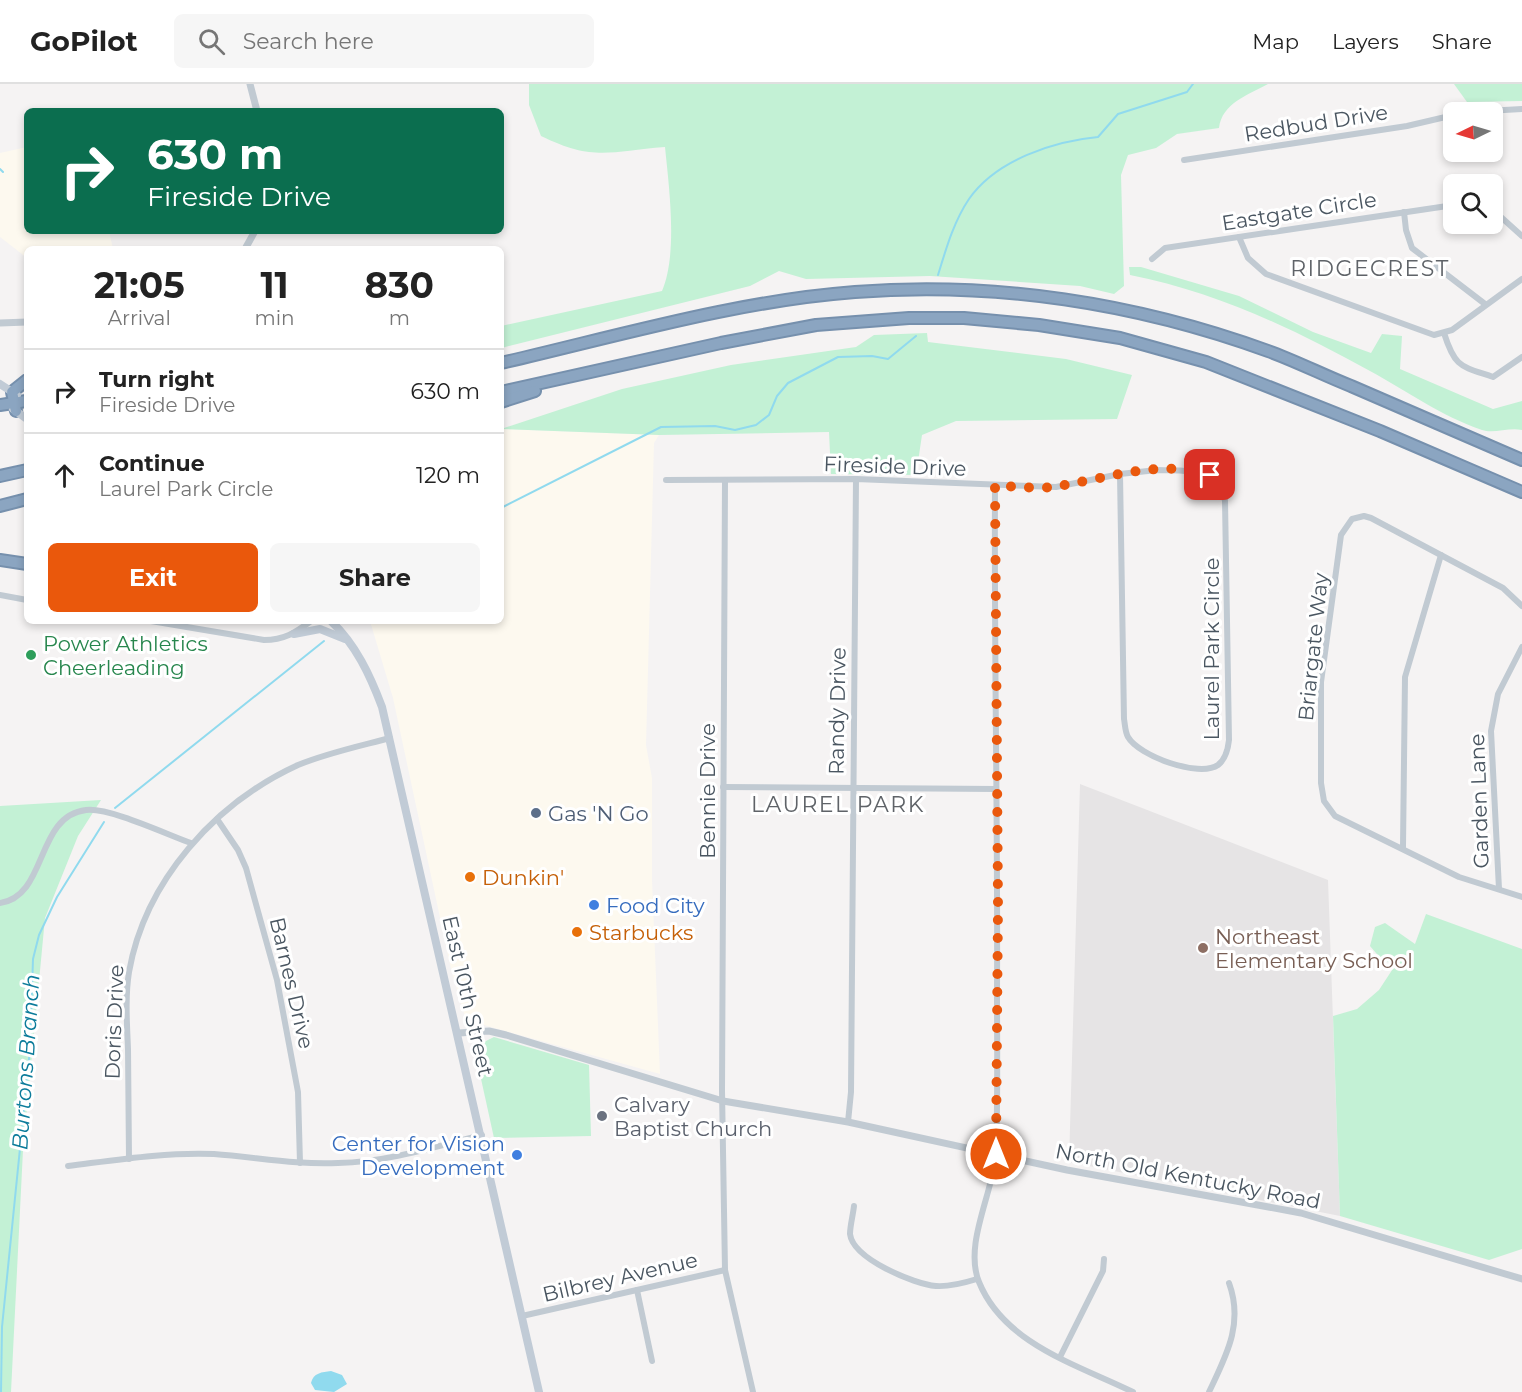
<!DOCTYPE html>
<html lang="en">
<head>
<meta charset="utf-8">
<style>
  :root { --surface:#fff; --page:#f6f6f6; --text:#222; --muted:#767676; --line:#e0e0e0; --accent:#ea580c }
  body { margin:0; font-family:Montserrat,sans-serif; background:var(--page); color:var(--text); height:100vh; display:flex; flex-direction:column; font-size:22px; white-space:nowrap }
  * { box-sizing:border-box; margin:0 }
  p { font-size:20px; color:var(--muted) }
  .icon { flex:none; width:33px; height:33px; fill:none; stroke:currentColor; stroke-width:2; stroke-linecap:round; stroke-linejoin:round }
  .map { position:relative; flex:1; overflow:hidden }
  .details { position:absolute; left:24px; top:162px; width:480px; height:378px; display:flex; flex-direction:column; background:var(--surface); border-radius:9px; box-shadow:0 3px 9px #0003 }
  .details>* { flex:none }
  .guide { position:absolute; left:24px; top:24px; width:480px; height:126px; border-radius:9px; box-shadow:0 3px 9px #0003; background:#0b6e4f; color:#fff; overflow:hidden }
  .needle { width:39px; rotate:265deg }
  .controls { position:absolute; left:1443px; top:18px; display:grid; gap:12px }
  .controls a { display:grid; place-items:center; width:60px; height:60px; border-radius:9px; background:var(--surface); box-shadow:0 3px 9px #0003; font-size:30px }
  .pin { position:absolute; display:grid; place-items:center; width:51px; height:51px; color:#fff; margin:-26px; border-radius:12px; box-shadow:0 3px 9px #0006 }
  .me { position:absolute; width:66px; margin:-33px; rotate:0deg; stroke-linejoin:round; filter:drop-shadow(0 0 4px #0008) }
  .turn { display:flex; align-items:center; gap:21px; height:126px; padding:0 24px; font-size:27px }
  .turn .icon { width:78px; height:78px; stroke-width:2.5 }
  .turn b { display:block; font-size:42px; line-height:51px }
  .eta { display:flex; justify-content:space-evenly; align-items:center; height:102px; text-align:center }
  .eta b { font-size:36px; font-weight:700; line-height:42px }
  .button { display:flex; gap:12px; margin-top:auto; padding:12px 24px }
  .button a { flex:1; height:69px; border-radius:9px; background:var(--accent); color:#fff; font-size:24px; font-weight:700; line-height:69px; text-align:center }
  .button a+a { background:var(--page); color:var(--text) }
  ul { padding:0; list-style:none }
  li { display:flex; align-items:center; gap:18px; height:84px; padding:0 24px; border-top:2px solid var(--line) }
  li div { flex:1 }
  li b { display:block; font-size:22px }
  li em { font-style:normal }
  header { display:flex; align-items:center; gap:36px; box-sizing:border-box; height:84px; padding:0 30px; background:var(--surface); border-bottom:2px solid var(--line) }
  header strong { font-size:28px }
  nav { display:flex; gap:33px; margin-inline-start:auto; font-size:21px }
  .search { width:420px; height:54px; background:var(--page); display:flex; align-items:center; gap:15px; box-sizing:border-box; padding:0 21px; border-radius:9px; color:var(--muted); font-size:22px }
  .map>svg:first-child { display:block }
  .commercial { fill:#fdf9ef }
  .education { fill:#e6e4e5 }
  .green { fill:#c3f1d5 }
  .water { fill:#90daee }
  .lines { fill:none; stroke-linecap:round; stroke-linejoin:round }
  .stream { stroke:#90daee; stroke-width:2 }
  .motorway-casing { stroke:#7690ad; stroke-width:14 }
  .minor { stroke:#c1cad2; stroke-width:6 }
  .tertiary { stroke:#c1cad2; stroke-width:7 }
  .secondary { stroke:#c1cbd6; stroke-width:8 }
  .motorway { stroke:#8ba5c1; stroke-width:10 }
  .route { stroke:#ea580c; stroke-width:10; stroke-dasharray:0 18 }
  .leisure-dot { fill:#2e9e5b; stroke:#fff; stroke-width:2 }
  .service-dot { fill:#5c6f8a; stroke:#fff; stroke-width:2 }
  .food-dot { fill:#e8710a; stroke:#fff; stroke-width:2 }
  .shop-dot { fill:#3f7fe0; stroke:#fff; stroke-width:2 }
  .education-dot { fill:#8d6e63; stroke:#fff; stroke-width:2 }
  .worship-dot { fill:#6b7280; stroke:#fff; stroke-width:2 }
  .labels { text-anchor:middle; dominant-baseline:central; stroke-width:6; stroke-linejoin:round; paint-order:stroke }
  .street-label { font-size:21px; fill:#4a5661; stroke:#fff }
  .leisure-label { font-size:21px; fill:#27864d; stroke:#fff; text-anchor:start }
  .service-label { font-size:21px; fill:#4e5e75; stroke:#fff; text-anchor:start }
  .food-label { font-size:21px; fill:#c56008; stroke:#fff; text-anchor:start }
  .shop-label { font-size:21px; fill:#366cbe; stroke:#fff; text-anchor:start }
  .education-label { font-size:21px; fill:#785e54; stroke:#fff; text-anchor:start }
  .worship-label { font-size:21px; fill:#5b616d; stroke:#fff; text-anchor:start }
  .neighbourhood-label { font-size:22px; letter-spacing:1.5px; fill:#5f6368; stroke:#fff }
  .water-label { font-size:22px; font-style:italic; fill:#0c7c9b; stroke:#fff }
</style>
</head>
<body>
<header>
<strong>GoPilot</strong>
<div class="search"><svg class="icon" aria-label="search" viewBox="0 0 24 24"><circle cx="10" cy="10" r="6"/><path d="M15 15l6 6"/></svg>Search here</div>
<nav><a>Map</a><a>Layers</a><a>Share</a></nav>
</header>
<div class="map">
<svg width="1522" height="1308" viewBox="0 0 1522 1308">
  <rect width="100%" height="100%" fill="#f5f3f3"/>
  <!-- commercial -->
  <g class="commercial">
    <polygon points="27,63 27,147 109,147 113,165 27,165 27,174 0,153 0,69"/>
    <polygon points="501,345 659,351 654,359 646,661 652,694 652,796 660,990 466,936 451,885 393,614 370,537 501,537"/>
  </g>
  <!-- education -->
  <polygon class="education" points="1080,700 1328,796 1340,1132 1069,1078"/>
  <!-- green -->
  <g class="green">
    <path d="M529 0H1268C1248 11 1222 19 1219 44L1177 50 1156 64 1128 71 1121 91 1124 202 1114 210 1080 202 930 192 806 195 779 187 750 202 501 264V242L662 207C678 170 669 103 665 63 610 67 594 78 541 52L529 21Z"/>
    <polygon points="1454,0 1522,0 1522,17 1467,18"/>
    <path d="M1129 183H1141L1239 212 1313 248 1371 269 1382 250 1402 252 1400 285 1493 325 1522 317V346C1509 343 1494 350 1482 346 1441 332 1407 307 1370 287 1292 244 1216 208 1130 191Z"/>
    <polygon points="927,249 928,258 1066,275 1132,291 1117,335 956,337 922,351 916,391 831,390 829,348 659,351 501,345 622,305 731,281 856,263 874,251"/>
    <polygon points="101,716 78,752 45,834 23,1066 11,1308 0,1308 0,722"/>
    <polygon points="1426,830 1522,865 1522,1165 1489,1176 1340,1132 1333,932 1357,925 1379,906 1396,880 1382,876 1370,862 1375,843 1385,839 1415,860"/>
    <polygon points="494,953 589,981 591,1052 494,1054 476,972 480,960"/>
  </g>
  <!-- water -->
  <path class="water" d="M331 1287 342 1291 347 1300 334 1308 315 1306 311 1299C313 1289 322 1288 331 1287Z"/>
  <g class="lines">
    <!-- stream -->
    <g class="stream">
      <polyline points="0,85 3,88"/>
      <path d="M938 191C946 165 954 137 969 115 996 76 1054 57 1098 53L1118 30 1187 8 1193 0"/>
      <polyline points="501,424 661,343 715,342 735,346 756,341 769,331 777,312 788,299 838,273 872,272 888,275 916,252"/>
      <polyline points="115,724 324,557"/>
      <polyline points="1,1308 2,1243 30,965 33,875 39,851 57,813 104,738"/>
    </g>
    <!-- motorway casing -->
    <g class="motorway-casing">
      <g id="motorway">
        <path d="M501 279C618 252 736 217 855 208 995 197 1136 219 1268 267 1296 277 1323 291 1351 302 1408 327 1465 351 1522 376"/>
        <polyline points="501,308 721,259 816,241 909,234 964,234 1039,241 1120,254 1206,278 1380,347 1522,408"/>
        <polyline points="501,318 535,307"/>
        <polyline points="0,321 26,317"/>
        <polyline points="16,327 12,308 27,296"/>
        <polyline points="0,392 27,386"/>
        <polyline points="0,422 27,415"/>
        <polyline points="0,476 27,480"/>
      </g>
    </g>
    <!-- minor -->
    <g class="minor">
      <polyline points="1469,28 1522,25"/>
      <polyline points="1184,76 1407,42 1454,31"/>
      <polyline points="1492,125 1522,152"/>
      <polyline points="1404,128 1406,146 1412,164 1485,220"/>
      <polyline points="1239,153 1248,174 1266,190 1434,251 1452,246 1522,195"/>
      <polyline points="1152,175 1165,164 1454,121"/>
      <path d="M1444 249C1455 284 1461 282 1493 293L1522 273"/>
      <path d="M1157 386C1185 387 1218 382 1225 417L1229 656C1228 665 1226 675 1218 681 1199 694 1139 672 1128 653 1125 648 1125 640 1124 635L1120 390Z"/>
      <polyline points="666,396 856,395 1056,403 1120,390"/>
      <polyline points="725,397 722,1007 725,1186 753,1308"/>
      <path d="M995 402C994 572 998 742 997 911 997 963 998 1015 996 1066 995 1106 963 1159 979 1198 1004 1260 1078 1281 1133 1308"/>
      <polyline points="0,511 27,516"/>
      <polyline points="1522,522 1503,504 1371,434 1364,432 1352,435 1341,451 1321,598 1321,699 1324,717 1335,732 1459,793 1522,813"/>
      <path d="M151 537 264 556C284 556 295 549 311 537"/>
      <polyline points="723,703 996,705"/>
      <polyline points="217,735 238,766 246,784 277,896 298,1008 300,1079"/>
      <polyline points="1403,763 1405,593 1441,471"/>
      <polyline points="1499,805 1491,647 1498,610 1522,563"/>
      <path d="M0 819C48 812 35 732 86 726 109 723 168 751 191 759"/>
      <polyline points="848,1038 851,1008 856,395"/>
      <path d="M129 1075C129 1038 128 1002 128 965 127 940 125 913 129 888 145 797 215 719 298 681 327 669 360 662 390 654"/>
      <path d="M68 1082C116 1076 165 1068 214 1070 256 1073 296 1081 338 1079 387 1078 435 1063 482 1051"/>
      <path d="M854 1122C853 1131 850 1142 850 1150 853 1175 914 1200 936 1202 950 1203 964 1199 977 1195"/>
      <polyline points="637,1206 652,1277"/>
      <polyline points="522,1232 725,1186"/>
      <polyline points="1060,1273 1103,1187 1104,1175"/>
      <path d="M1209 1308C1226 1272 1244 1240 1229 1199"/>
    </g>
    <!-- tertiary -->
    <g class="tertiary">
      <polyline points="250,0 257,27"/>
      <polyline points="245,165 255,147"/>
      <polyline points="0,239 27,238"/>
      <polyline points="459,949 489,947 506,951 723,1017 848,1038 1067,1086 1301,1129 1522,1195"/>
    </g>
    <!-- secondary -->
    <g class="secondary">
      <polyline points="0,300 17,311"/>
      <polyline points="13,325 27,335"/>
      <path d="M331 537C356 561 370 591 382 623L539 1308"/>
      <polyline points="294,550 320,545 345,555"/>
    </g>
    <!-- motorway -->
    <use href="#motorway" class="motorway"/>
  </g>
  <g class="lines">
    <!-- route -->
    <path class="route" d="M996 1070 998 821 995 402C1015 402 1039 406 1059 402 1108 394 1161 375 1210 391"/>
  </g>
  <!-- markers -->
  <circle class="leisure-dot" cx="31" cy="571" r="6"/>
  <circle class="service-dot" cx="536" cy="729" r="6"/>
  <g class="food-dot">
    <circle cx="470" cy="793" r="6"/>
    <circle cx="577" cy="848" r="6"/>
  </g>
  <g class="shop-dot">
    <circle cx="594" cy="821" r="6"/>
    <circle cx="517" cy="1071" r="6"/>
  </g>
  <circle class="education-dot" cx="1203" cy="864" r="6"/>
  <circle class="worship-dot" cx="602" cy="1032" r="6"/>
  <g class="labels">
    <!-- street labels -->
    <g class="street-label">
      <text transform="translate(1316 39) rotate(-9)">Redbud Drive</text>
      <text transform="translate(1299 127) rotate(-9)">Eastgate Circle</text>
      <text transform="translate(895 382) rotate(2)">Fireside Drive</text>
      <text transform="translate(1313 563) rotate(-84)">Briargate Way</text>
      <text transform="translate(1211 565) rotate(-90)">Laurel Park Circle</text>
      <text transform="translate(837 627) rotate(-89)">Randy Drive</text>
      <text transform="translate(707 707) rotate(-90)">Bennie Drive</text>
      <text transform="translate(1479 717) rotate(-92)">Garden Lane</text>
      <text transform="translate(292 899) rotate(77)">Barnes Drive</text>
      <text transform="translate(468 912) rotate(77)">East 10th Street</text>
      <text transform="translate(114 938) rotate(-88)">Doris Drive</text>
      <text transform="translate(1188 1092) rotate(11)">North Old Kentucky Road</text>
      <text transform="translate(620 1193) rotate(-13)">Bilbrey Avenue</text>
    </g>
    <!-- leisure labels -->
    <g class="leisure-label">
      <text x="43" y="559">Power Athletics<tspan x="43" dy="24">Cheerleading</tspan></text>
    </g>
    <!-- service labels -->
    <g class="service-label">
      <text x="548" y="729">Gas 'N Go</text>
    </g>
    <!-- food labels -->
    <g class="food-label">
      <text x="482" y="793">Dunkin'</text>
      <text x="589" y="848">Starbucks</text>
    </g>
    <!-- shop labels -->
    <g class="shop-label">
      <text x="606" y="821">Food City</text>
      <text x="505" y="1059" text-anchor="end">Center for Vision<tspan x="505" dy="24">Development</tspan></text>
    </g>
    <!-- education labels -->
    <g class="education-label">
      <text x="1215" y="852">Northeast<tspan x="1215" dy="24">Elementary School</tspan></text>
    </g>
    <!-- worship labels -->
    <g class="worship-label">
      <text x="614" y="1020">Calvary<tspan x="614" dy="24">Baptist Church</tspan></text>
    </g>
    <!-- neighbourhood labels -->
    <g class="neighbourhood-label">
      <text x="1370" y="184">RIDGECREST</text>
      <text x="838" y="720">LAUREL PARK</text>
    </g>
    <!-- water labels -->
    <g class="water-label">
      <text transform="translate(26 978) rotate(-86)">Burtons Branch</text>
    </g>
  </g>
</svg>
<div class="controls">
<a><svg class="needle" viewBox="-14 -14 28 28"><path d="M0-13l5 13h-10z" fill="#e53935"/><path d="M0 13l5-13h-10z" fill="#767676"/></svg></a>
<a><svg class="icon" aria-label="search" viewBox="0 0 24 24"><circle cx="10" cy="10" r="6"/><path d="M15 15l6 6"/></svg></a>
</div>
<div class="pin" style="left:1210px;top:391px;background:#d93025"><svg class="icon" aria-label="arrive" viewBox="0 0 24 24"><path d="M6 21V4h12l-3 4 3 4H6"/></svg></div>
<svg class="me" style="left:996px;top:1070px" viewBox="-20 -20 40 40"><circle r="17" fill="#ea580c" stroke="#fff" stroke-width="3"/><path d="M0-11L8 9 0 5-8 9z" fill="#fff"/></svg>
<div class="guide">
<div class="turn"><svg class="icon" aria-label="right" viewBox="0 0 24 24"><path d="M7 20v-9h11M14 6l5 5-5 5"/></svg><div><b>630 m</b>Fireside Drive</div></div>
</div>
<section class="details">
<div class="eta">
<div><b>21:05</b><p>Arrival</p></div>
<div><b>11</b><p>min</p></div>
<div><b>830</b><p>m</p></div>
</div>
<ul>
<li><svg class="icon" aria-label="right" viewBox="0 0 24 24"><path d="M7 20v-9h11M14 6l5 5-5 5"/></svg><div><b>Turn right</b><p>Fireside Drive</p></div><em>630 m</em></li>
<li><svg class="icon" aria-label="ahead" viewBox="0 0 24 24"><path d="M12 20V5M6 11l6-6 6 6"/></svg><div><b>Continue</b><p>Laurel Park Circle</p></div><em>120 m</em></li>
</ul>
<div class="button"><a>Exit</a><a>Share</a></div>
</section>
</div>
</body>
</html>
